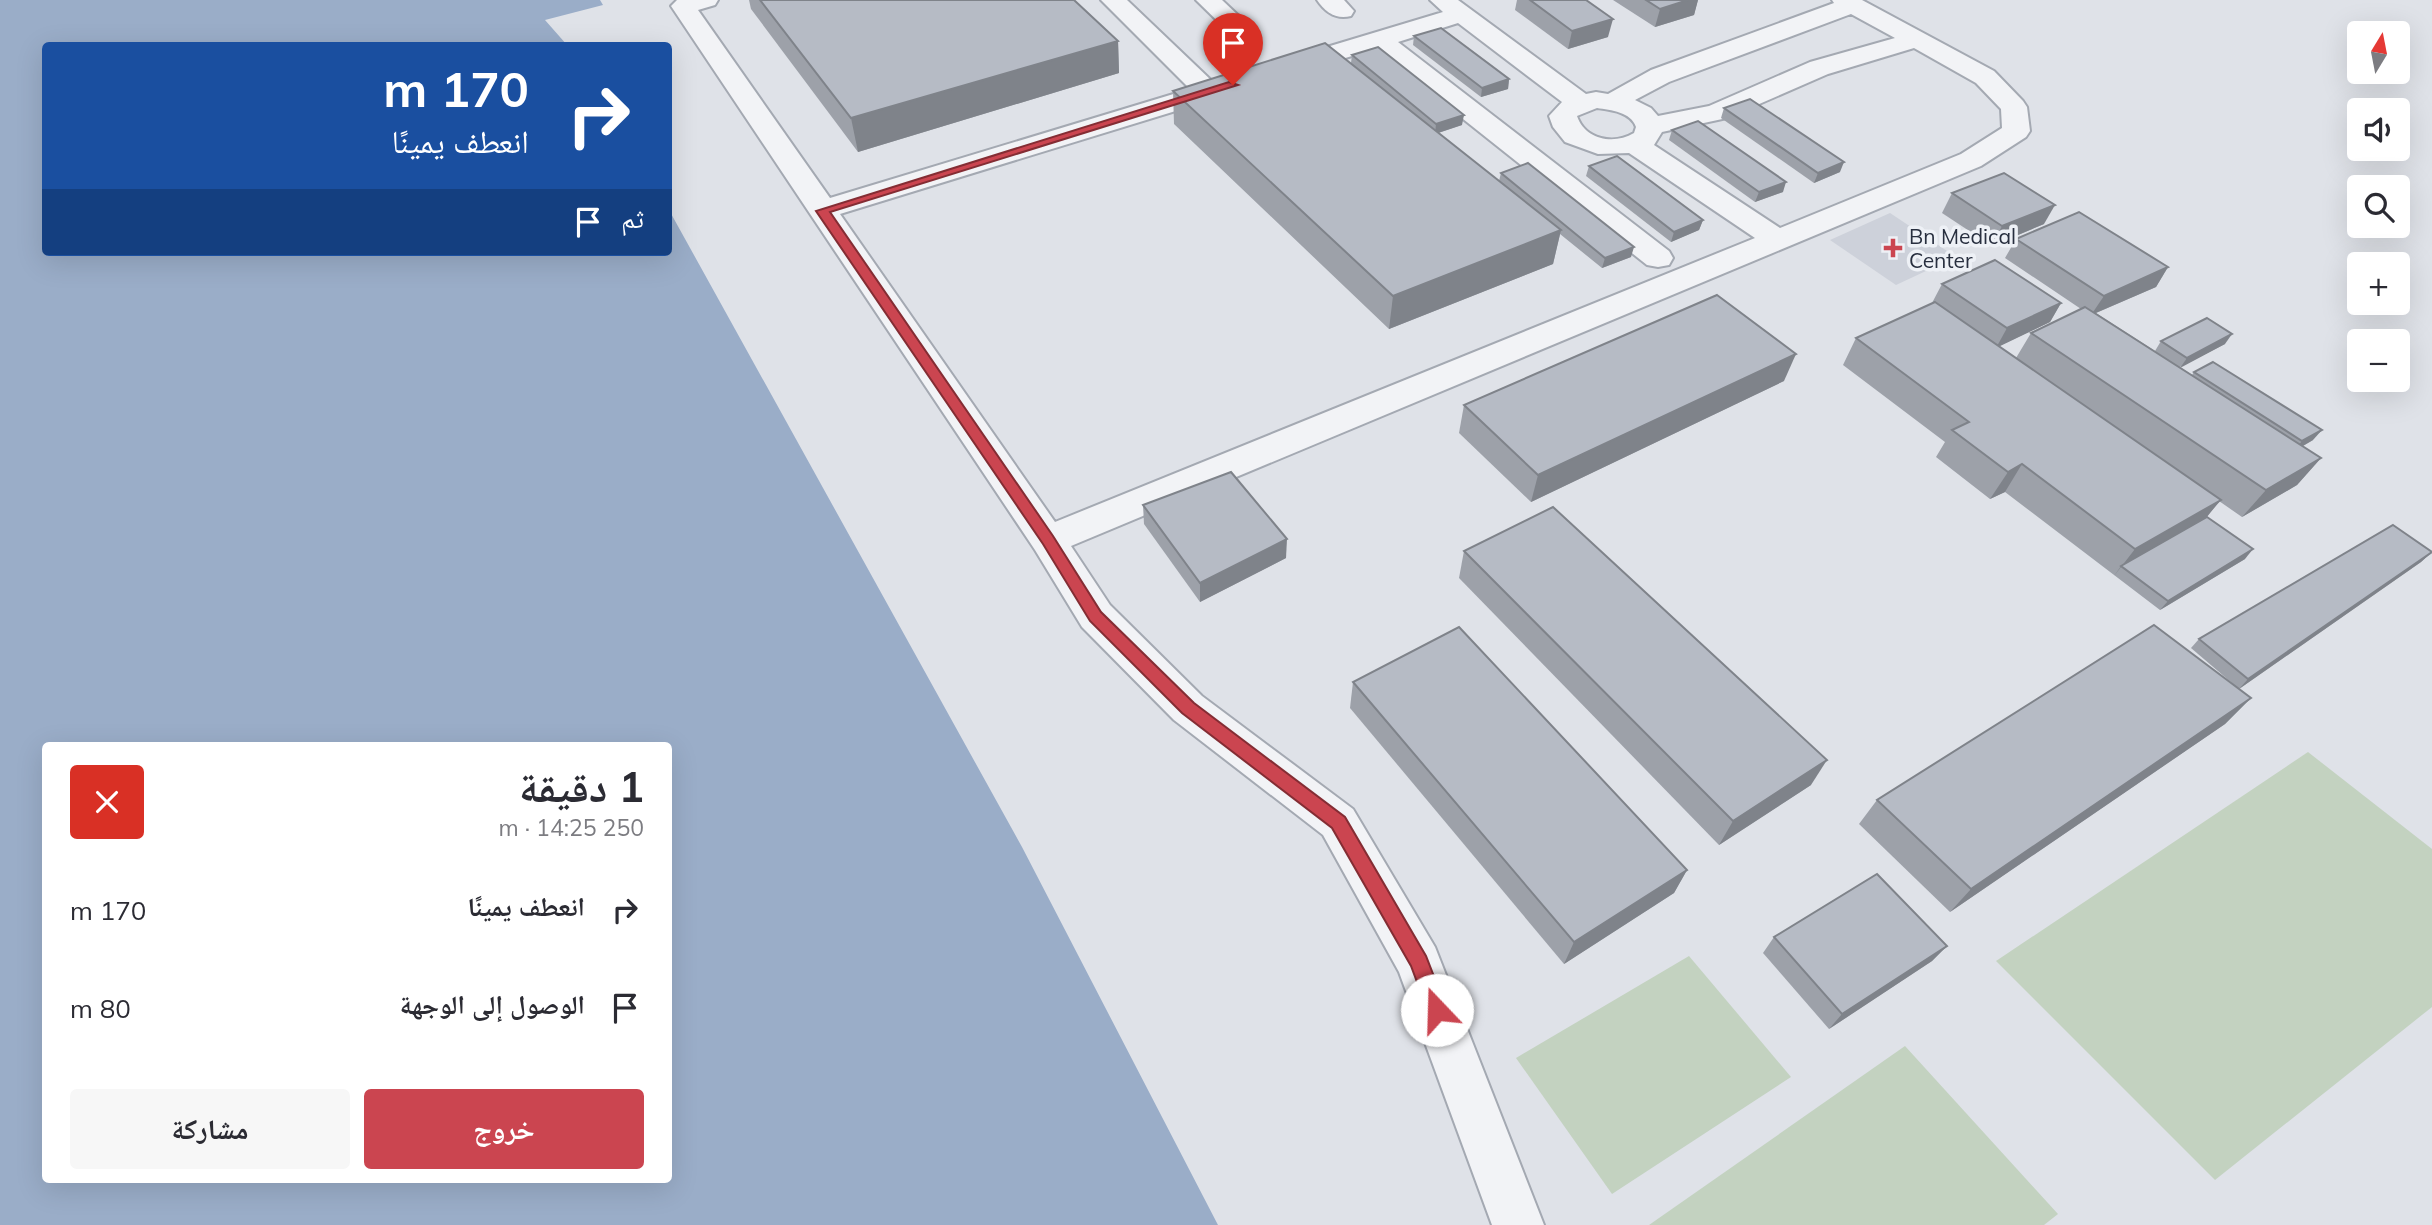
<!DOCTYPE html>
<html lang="ar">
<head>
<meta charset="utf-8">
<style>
  :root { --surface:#fff; --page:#f7f7f7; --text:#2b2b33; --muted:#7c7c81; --accent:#cb4550 }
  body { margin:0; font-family:Mulish,"Noto Naskh Arabic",sans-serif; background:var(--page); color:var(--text); direction:rtl; height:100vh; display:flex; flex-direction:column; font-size:26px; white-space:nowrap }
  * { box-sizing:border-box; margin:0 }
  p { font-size:23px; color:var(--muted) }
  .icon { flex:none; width:38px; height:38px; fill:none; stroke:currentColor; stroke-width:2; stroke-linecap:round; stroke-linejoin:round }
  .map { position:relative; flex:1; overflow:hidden; direction:ltr }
  .drawer { position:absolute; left:42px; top:742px; width:630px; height:441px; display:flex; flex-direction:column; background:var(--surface); border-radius:7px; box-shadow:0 7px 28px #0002; direction:rtl }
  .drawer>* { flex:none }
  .top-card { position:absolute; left:42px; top:42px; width:630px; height:214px; border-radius:7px; box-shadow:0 7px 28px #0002; direction:rtl; background:#1a4fa0; color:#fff; overflow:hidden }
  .needle { width:46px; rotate:10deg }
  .tools { position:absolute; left:2347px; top:21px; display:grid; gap:14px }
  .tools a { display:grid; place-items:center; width:63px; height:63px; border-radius:7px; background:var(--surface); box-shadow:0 7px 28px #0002; font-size:35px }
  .pin { position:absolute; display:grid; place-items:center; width:60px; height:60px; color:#fff; margin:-72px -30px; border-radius:50% 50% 50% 0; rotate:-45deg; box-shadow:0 0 7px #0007 }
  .pin .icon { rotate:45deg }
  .me { position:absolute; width:77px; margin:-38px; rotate:339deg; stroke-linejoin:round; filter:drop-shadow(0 0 5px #0008) }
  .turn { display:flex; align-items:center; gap:24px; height:147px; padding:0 28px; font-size:32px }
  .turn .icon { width:91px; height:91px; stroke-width:2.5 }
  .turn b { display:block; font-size:49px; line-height:60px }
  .then { display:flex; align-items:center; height:66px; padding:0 28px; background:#0003; gap:14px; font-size:26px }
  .round { display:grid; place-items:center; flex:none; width:74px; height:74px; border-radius:7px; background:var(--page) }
  .headline { display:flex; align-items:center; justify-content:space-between; height:119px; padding:0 28px }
  h1 { font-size:42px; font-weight:700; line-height:52px }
  .cta { display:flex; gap:14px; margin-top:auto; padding:14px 28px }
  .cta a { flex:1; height:80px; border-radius:7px; background:var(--accent); color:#fff; font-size:28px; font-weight:700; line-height:80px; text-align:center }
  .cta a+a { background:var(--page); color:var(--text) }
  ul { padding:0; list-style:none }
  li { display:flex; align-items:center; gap:21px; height:98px; padding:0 28px }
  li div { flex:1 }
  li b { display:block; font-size:26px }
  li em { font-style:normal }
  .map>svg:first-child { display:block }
  .built { fill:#cdd1da }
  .green { fill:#c3d2c0 }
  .water { fill:#9aadc8; fill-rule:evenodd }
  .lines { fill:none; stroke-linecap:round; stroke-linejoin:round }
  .minor-casing { stroke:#a4a9b2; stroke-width:4 }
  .minor { fill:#f2f3f6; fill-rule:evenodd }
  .wall { fill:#9da1a9 }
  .shaded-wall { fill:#7f838a }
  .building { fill:#b6bbc5; stroke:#7f838a; stroke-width:2 }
  .route { fill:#cb4550; stroke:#842d34; stroke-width:2 }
  .poi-dot { fill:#cb4550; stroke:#eef1f6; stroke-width:2.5 }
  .labels { text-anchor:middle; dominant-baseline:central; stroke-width:7; stroke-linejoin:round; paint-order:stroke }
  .far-poi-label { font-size:21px; fill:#282f3f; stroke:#eef1f6; text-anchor:start }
</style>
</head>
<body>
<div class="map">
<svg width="2432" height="1225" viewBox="0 0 2432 1225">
  <rect width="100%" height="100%" fill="#dfe2e8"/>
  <!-- built -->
  <polygon class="built" points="1890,213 1956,257 1896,285 1830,240"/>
  <!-- green -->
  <g class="green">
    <polygon points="2308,752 2432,849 2432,1007 2215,1180 1996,961"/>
    <polygon points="1689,956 1791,1077 1612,1194 1516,1058"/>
    <polygon points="1905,1046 2058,1214 2044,1225 1649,1225"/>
  </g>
  <!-- water -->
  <path class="water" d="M0 0H600L603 5 545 20 567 45 46 46V252H668L669 210 1022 847 1218 1225H0ZM46 746H668V1180H46Z"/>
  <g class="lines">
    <!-- minor casing -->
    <g class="minor-casing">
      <g id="minor">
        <path d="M677 0H718L715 5 698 10 830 198 1190 89 1101 0H1127L1213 82 1222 80 1231 82 1235 88 1231 94 840 214 1055 522 1755 238 1629 153 1598 154 1565 142 1553 127 1549 116 1562 102 1458 23 1398 42 1669 251 1673 258 1669 265 1658 267 1647 265 1375 49 1286 76 1277 74 1273 68 1277 62 1443 12 1430 0H1458L1586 94 1596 92 1608 94 1651 70 1834 3 1832 0H1862L1994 71 2023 101 2027 107 2030 131 2026 137 1981 166 1071 546 1110 605 1202 696 1353 809 1435 947 1544 1225H1492L1399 972 1323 835 1174 720 1082 627 1035 550 671 6ZM1851 14 1895 38 1810 62 1709 106 1658 116 1651 108 1635 100 1669 82ZM1914 48 1976 83 2001 109 2002 128 1961 154 1780 228 1654 145 1662 132 1727 118 1828 74ZM1597 108C1611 110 1631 112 1636 127L1634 133C1614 145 1585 140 1577 116Z"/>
        <polygon points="1196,0 1222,0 1260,36 1256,41 1247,44 1238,41"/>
        <path d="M1317 0H1344L1354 11 1351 16C1336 20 1325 12 1317 0Z"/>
      </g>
    </g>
    <!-- minor -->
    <use href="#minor" class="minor"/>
  </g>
  <!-- wall -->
  <g class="wall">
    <polygon points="749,0 1074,0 1118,41 1119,73 858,152 751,9"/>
    <polygon points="1517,0 1586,0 1608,37 1568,49 1515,10"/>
    <polygon points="1613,0 1698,0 1694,15 1655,27"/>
    <polygon points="1414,36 1509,79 1508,89 1481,97 1413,45"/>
    <polygon points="1352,55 1462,125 1438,133 1499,181 1501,173 1631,257 1602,268 1560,234 1553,264 1389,329 1174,124 1173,91 1351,63"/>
    <polygon points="1724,108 1840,172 1814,183 1721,118"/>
    <polygon points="1672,130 1783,192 1755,202 1669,140"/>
    <polygon points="1589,166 1703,220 1699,230 1671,242 1586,176"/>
    <polygon points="1952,193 2044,224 1992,246 1942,213"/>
    <polygon points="2016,239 2168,267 2156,287 2096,313 2155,351 2161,341 2225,344 2180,367 2192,375 2194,372 2313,440 2303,446 2321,458 2297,485 2242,517 2219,501 2207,517 2245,559 2160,610 2005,492 1990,499 1936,457 1945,442 1843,365 1856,338 1932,303 1942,284 2061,303 2050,322 1999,346 2016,358 2031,333 2081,309 2005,258"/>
    <polygon points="1784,381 1531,502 1459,433 1464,405"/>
    <polygon points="1143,505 1286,558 1200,602 1144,524"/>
    <polygon points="1464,551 1811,785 1719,845 1459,578"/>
    <polygon points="2432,552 2421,562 2239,689 2191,648 2199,639"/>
    <polygon points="1353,682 1687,870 1674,893 1564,964 1350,708"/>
    <polygon points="2251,698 2225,724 1950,912 1859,824 1877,800"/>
    <polygon points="1774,937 1947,946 1932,961 1829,1029 1763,953"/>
  </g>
  <!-- shaded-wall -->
  <g class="shaded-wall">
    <polygon points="1688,0 1698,0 1694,15 1655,27 1660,9"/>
    <polygon points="1613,19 1608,37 1568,49 1572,31"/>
    <polygon points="1118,41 1119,73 858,152 851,118"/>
    <polygon points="1509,79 1508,89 1481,97 1482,88"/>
    <polygon points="1464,115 1462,125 1435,134 1436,124"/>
    <polygon points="1844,162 1840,172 1814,183 1818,173"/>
    <polygon points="1786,182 1783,192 1755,202 1759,192"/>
    <polygon points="2055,205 2044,224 1992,246 2002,226"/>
    <polygon points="1703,220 1699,230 1671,242 1674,232"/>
    <polygon points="1561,230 1553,264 1389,329 1393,296"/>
    <polygon points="1634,247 1631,257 1602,268 1605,258"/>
    <polygon points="2168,267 2156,287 2091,315 2104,296"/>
    <polygon points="2061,303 2050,322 1996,348 2007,328"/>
    <polygon points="2232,334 2225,344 2180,368 2187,358"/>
    <polygon points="1796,354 1784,381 1531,502 1538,475"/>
    <polygon points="2322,430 2313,440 2294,451 2302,441"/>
    <polygon points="2321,458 2297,485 2242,517 2266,490"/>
    <polygon points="2022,464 2005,492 1990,499 2008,472"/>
    <polygon points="2221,500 2198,527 2121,566 2114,576 2135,549"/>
    <polygon points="1287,539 1286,558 1200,602 1200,583"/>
    <polygon points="2253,549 2245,559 2160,610 2168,601"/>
    <polygon points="2432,552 2421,562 2239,689 2248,679"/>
    <polygon points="2251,698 2225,724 1950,912 1971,889"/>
    <polygon points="1827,760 1811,785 1719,845 1733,821"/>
    <polygon points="1687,870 1674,893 1564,964 1574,942"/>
    <polygon points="1947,946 1932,961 1829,1029 1842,1014"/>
  </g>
  <!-- building -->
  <g class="building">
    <polygon points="760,0 1074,0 1118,41 851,118"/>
    <polygon points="1530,0 1586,0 1613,19 1572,31"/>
    <polygon points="1646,0 1688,0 1660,9"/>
    <polygon points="1441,28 1509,79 1482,88 1414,36"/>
    <polygon points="1325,43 1561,230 1393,296 1173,91"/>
    <polygon points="1378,47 1464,115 1436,124 1352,55"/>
    <polygon points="1750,99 1844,162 1818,173 1724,108"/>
    <polygon points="1698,121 1786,182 1759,192 1672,130"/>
    <polygon points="1617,156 1703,220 1674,232 1589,166"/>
    <polygon points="1528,163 1634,247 1605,258 1501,173"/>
    <polygon points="2004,173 2055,205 2002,226 1952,193"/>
    <polygon points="2079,212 2168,267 2104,296 2016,239"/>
    <polygon points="1995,260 2061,303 2007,328 1942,284"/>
    <polygon points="1717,295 1796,354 1538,475 1464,405"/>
    <polygon points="1935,302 2221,500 2135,549 2022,464 2008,472 1952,430 1969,422 1856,338"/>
    <polygon points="2085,307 2321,458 2266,490 2031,333"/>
    <polygon points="2207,318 2232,334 2187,358 2161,341"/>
    <polygon points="2213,362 2322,430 2302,441 2194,372"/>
    <polygon points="1231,472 1287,539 1200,583 1143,505"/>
    <polygon points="1553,507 1827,760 1733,821 1464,551"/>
    <polygon points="2207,517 2253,549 2168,601 2121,566"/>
    <polygon points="2393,525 2432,552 2248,679 2199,639"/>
    <polygon points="2154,625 2251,698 1971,889 1877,800"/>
    <polygon points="1459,627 1687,870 1574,942 1353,682"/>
    <polygon points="1877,874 1947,946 1842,1014 1774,937"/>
  </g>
  <!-- route -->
  <polygon class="route" points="1229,82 1238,85 830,212 1053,536 1101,612 1194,703 1345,817 1426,956 1447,1010 1444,1017 1437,1019 1430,1017 1411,966 1332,828 1182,713 1090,621 1043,544 816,211"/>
  <!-- markers -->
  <path class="poi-dot" d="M1889.5 237.5h7v7h7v7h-7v7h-7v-7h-7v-7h7z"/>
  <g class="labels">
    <!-- far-poi labels -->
    <g class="far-poi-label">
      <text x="1909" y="236">Bn Medical<tspan x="1909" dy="24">Center</tspan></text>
    </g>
  </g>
</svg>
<div class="tools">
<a><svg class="needle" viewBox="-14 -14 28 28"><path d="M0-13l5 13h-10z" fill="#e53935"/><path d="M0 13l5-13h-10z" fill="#7c7c81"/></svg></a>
<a><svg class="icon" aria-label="sound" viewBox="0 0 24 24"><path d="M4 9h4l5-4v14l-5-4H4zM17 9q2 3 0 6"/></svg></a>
<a><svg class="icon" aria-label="search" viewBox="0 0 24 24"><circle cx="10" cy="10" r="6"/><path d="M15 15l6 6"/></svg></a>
<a>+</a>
<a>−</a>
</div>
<div class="pin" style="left:1233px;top:85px;background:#d93025"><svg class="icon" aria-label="arrive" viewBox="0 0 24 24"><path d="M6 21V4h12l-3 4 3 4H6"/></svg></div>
<svg class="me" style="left:1437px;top:1010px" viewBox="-20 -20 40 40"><circle r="19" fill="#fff"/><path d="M0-13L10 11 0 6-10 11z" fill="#cb4550"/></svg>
<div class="top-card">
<div class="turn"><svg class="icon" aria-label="right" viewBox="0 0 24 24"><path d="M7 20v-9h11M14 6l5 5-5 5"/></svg><div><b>170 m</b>انعطف يمينًا</div></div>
<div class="then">ثم<svg class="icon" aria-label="arrive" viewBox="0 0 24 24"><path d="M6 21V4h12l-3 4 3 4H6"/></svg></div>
</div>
<section class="drawer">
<div class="headline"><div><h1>1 دقيقة</h1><p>250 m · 14:25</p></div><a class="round" style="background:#d93025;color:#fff"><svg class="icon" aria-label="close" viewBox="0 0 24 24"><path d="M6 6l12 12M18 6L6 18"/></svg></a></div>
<ul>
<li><svg class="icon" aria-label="right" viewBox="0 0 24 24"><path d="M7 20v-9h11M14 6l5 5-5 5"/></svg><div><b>انعطف يمينًا</b></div><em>170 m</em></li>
<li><svg class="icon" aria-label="arrive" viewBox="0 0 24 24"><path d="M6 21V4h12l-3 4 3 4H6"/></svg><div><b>الوصول إلى الوجهة</b></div><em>80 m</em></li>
</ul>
<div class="cta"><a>خروج</a><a>مشاركة</a></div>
</section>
</div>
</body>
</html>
